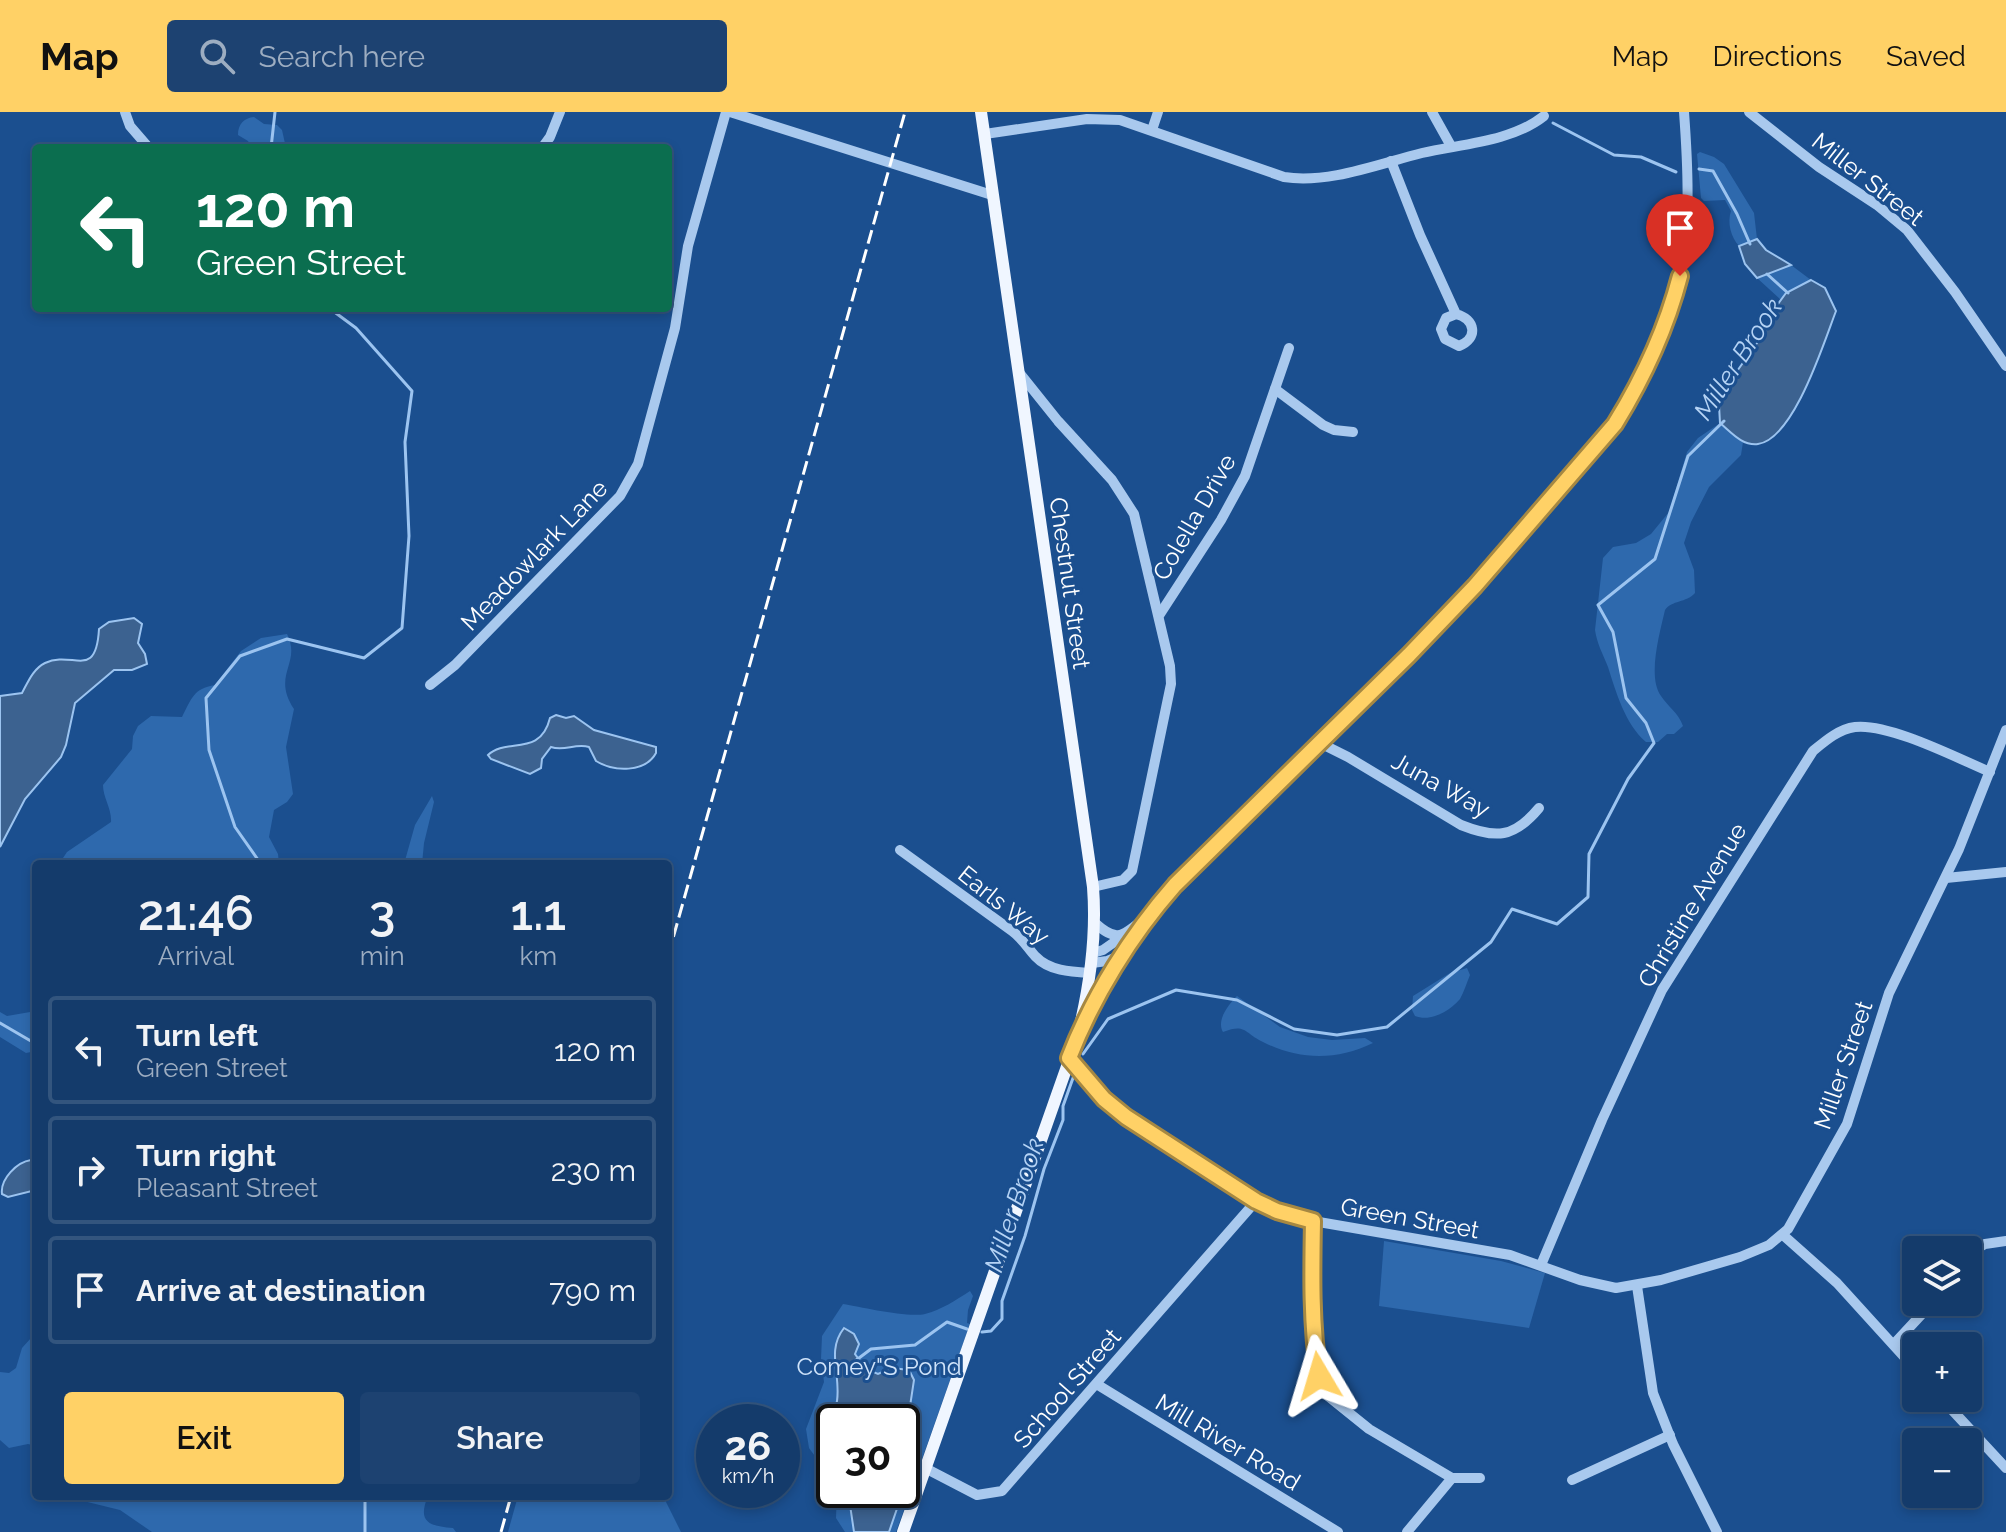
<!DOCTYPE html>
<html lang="en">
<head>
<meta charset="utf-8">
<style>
  :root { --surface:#143b6b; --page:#1d4271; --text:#f1f3f6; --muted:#9dadc1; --line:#33557e; --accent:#ffd166 }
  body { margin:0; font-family:Raleway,sans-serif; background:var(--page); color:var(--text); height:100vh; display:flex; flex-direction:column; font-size:30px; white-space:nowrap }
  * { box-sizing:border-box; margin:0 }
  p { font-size:26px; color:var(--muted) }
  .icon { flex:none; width:44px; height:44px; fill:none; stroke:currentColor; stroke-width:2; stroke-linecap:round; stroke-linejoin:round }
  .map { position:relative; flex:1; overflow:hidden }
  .sheet { position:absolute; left:32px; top:748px; width:640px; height:640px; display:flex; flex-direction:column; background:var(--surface); border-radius:8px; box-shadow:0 4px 12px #0003,0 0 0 2px var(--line) }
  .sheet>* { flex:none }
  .hud { position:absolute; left:32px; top:32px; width:640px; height:168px; border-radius:8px; box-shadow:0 4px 12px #0003,0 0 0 2px var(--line); background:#0b6e4f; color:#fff; overflow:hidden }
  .controls { position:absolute; left:1902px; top:1124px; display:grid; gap:16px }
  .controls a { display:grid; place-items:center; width:80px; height:80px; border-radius:8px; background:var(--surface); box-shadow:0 4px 12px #0003,0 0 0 2px var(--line); font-size:40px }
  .speed { position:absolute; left:696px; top:1292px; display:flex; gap:16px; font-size:40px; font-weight:700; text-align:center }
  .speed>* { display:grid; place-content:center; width:104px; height:104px; border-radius:50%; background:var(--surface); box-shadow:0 4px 12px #0003,0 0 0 2px var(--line); line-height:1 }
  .speed small { font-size:20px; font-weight:400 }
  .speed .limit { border:4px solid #111; border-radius:12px; background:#fff; color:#111 }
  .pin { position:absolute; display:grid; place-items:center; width:68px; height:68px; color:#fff; margin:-82px -34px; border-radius:50% 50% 50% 0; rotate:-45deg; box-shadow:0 0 8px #0007 }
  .pin .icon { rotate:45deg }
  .me { position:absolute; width:88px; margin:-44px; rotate:353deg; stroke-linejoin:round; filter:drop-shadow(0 0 6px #0008) }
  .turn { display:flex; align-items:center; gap:28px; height:168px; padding:0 32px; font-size:36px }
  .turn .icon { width:104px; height:104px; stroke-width:2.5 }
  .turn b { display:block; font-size:56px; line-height:68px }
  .eta { display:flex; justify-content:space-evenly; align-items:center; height:136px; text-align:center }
  .eta b { font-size:48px; font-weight:600; line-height:56px }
  .primary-button { display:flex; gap:16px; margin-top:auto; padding:16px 32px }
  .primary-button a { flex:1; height:92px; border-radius:8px; background:var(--accent); color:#111; font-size:32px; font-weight:600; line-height:92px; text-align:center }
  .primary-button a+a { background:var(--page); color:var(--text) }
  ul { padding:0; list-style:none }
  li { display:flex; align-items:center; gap:24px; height:108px; margin:0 16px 12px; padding:0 16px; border:4px solid var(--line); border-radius:8px }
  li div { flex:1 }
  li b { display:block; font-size:30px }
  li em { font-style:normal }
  header { display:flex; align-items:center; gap:48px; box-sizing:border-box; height:112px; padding:0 40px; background:var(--accent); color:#111 }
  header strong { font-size:38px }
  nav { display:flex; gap:44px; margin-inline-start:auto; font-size:28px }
  .search { width:560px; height:72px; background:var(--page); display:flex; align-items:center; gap:20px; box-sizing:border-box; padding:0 28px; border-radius:8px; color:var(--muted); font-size:30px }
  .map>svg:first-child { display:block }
  .green { fill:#2e69ad }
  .water { fill:#3c6290; stroke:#9cc4f0; stroke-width:2 }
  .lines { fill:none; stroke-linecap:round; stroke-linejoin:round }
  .stream { stroke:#9cc4f0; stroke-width:3 }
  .minor { stroke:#a9c9ee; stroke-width:10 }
  .major { stroke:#f0f6ff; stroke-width:12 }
  .rail { stroke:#fff; stroke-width:3; stroke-dasharray:14 6; stroke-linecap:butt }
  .route-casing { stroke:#a68842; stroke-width:20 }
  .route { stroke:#ffd166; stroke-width:14 }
  .labels { text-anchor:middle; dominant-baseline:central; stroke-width:6; stroke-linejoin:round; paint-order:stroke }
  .street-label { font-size:24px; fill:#fff; stroke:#1b4f8f }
  .park-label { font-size:24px; fill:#cfe3fa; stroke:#1b4f8f }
  .water-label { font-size:26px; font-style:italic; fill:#b5d3f5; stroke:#1b4f8f }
</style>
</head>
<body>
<header>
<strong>Map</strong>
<div class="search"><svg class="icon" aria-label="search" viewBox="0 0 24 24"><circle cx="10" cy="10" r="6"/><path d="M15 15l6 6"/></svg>Search here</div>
<nav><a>Map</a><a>Directions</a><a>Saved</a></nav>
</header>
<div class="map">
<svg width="2006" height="1420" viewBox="0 0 2006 1420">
  <rect width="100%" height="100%" fill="#1b4f8f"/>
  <!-- green -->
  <g class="green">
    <path d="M254 5 264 12 277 13 282 18 286 36H252L248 29 238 23C238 12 244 6 254 5Z"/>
    <path d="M1700 40 1714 45 1724 52 1754 101 1757 127 1739 134C1731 125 1727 111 1731 99L1725 88 1704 89 1701 86 1697 42Z"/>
    <polygon points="1791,153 1811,168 1786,181 1781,188 1757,166"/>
    <path d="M1720 311 1743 330 1741 343 1709 375 1691 410 1684 431 1694 458 1695 481C1686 491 1672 488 1665 498 1660 520 1647 565 1661 584 1668 595 1678 600 1683 614L1674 622H1667L1658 630H1646C1625 612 1616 580 1608 555 1603 542 1597 532 1595 518L1603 446 1613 435 1636 431 1651 422 1669 400 1687 340 1698 326Z"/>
    <path d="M287 522C302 552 271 562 294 597L286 635 293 682 287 690 274 698 269 725 278 742 279 752H59L67 740 111 710C112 697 103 686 103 673L132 637 133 624 138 614 151 604 182 605C192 586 193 577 215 573L241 539 261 526Z"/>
    <polygon points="432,684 434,690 424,731 422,752 404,752 415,713"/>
    <path d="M1467 856 1470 863C1467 870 1464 880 1460 887 1449 900 1430 910 1415 904L1412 898 1413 884 1450 861Z"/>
    <path d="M1237 884 1280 915 1308 925 1332 928 1365 926 1373 931C1336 949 1299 948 1263 930 1244 921 1246 911 1223 920 1216 908 1229 892 1237 884Z"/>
    <polygon points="36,899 36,939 26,941 0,925 0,900 7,904"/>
    <polygon points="1384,1129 1501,1149 1545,1161 1529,1216 1379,1194"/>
    <path d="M970 1179 973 1184 968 1198 967 1211 970 1212 896 1420H845L836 1406 837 1378H902V1310H834V1370L809 1336 806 1317 824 1270 821 1247 822 1224 843 1192C862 1195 907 1206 925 1202 941 1198 956 1188 970 1179Z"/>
    <polygon points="31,1226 36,1227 36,1334 28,1332 9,1336 0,1328 0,1260 9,1261 16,1256 22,1236"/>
    <path d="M63 1384H428C417 1410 429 1414 453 1416L456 1420H152L120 1398Z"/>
    <polygon points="518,1384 663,1384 681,1420 508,1420"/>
  </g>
  <!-- water -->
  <g class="water">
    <polygon points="1757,127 1766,138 1791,153 1757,166 1745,152 1739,134"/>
    <path d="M1811 168 1825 176 1836 199C1824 230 1794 327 1758 332 1742 334 1731 320 1720 311L1719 293 1735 262 1769 214 1778 192 1786 181Z"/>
    <path d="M134 506 142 512 138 531 145 542 147 552 132 558H114L75 591 66 633 61 645 25 687 0 735V584L22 581C28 570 33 557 45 551 73 538 96 569 99 517L109 510Z"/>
    <path d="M556 603 566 606 574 604 594 618 656 635V641C645 661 614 660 596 649L589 635C575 631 564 640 551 635L542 647 541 656 530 662 491 647 488 643C506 625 540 646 550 606Z"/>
    <path d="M31 1048 36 1049V1078L8 1085 2 1082C0 1067 17 1050 31 1048Z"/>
    <path d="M844 1216 854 1222 859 1232 855 1242 866 1257 878 1262 892 1256 909 1258 914 1268 907 1314 914 1347 889 1420H854L849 1386 844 1378H902V1310H834V1357L816 1341C816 1335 816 1328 818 1322 824 1311 835 1303 837 1289 841 1262 826 1239 844 1216Z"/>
  </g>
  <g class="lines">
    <!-- stream -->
    <g class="stream">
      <polyline points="1553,11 1614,43 1641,45 1676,60"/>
      <polyline points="271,36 275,0"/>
      <polyline points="1699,57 1713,59 1737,102 1750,132"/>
      <polyline points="1767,162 1788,181"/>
      <polyline points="261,752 235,715 209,638 206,586 240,544 287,527 364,546 402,516 409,424 405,330 412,279 356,216 329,196"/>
      <polyline points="0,911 36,932"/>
      <polyline points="1083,942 1108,907 1176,878 1237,888 1294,917 1337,923 1387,915 1491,830 1512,797 1557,812 1588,785 1589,742 1628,667 1654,631 1646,611 1626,586 1613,520 1598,493 1655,447 1688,344 1724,309"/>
      <polyline points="982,1220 991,1219 1002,1207 1002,1189 1025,1124 1044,1057 1063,1008 1063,994 1073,966"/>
      <polyline points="855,1249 871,1237 915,1233 947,1210 967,1217"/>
      <polyline points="365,1420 365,1384"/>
    </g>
    <!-- minor -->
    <g class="minor">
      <polyline points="125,0 130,14 149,36"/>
      <polyline points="730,0 992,83"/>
      <polyline points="1432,0 1451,34"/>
      <polyline points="1749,0 1819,55 1877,93 1907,118 1955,180 2006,254"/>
      <polyline points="1152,18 1158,0"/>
      <path d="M985 22 1087 7 1120 8 1284 65C1328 72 1378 52 1422 41 1461 32 1511 30 1544 4"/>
      <polyline points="542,36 550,25 560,0"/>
      <path d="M1391 49 1420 123 1456 202C1475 207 1479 226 1459 234L1445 227 1441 217 1446 206 1456 202"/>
      <polyline points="1018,259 1058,309 1112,368 1134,402 1170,554 1171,572 1132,759 1123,768 1093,775"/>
      <polyline points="1275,277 1323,313 1334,318 1353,320"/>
      <polyline points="1160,502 1221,408 1245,364 1289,236"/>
      <polyline points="430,573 455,553 620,384 638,352 675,216 688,134 726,0"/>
      <path d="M1320 631 1348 645 1461 713C1496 727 1514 726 1539 696"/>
      <path d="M900 738 1012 819C1022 826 1027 835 1035 844 1049 859 1071 860 1090 861"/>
      <polyline points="1946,766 2006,760"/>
      <path d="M1095 811C1115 829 1121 826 1141 809"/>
      <polyline points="1093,841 1103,838 1123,824"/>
      <polyline points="1092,851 1107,849 1121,843"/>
      <path d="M1082 918C1111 866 1136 817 1175 773 1291 659 1408 548 1516 427 1581 354 1640 293 1671 198 1692 132 1689 68 1684 0"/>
      <polyline points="1069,946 1104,987 1126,1005 1256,1089 1277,1099 1313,1109 1510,1143 1580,1168 1616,1176 1661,1168 1740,1145 1769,1133 1788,1117 1847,1012 1889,881 1959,737 2006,618"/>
      <polyline points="1313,1109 1314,1234 1319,1264 1328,1284 1369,1317 1452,1366 1480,1366"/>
      <polyline points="1783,1123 1837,1171 1916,1258"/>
      <polyline points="1968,1142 1985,1132 2006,1129"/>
      <path d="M1541 1153 1602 1008 1662 878 1813 639C1825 629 1839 617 1855 615 1889 611 1957 646 1990 660"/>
      <polyline points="1637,1174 1653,1281 1673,1332 1717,1420"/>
      <polyline points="1894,1232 1933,1190"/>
      <polyline points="1098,1273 1338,1420"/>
      <polyline points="1941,1286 2006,1356"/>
      <polyline points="925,1356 977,1383 1002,1379 1256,1089"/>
      <polyline points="1572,1368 1670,1323"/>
      <polyline points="1407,1420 1452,1366"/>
    </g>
    <!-- major -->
    <path class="major" d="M903 1420 1077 926C1090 875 1097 827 1093 775L981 0"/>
    <!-- rail -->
    <g class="rail">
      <polyline points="668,844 905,0"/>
      <polyline points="501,1420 511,1384"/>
    </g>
  </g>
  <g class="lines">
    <!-- route casing -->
    <g class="route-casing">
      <path id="route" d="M1319 1264C1311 1213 1312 1161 1313 1109L1277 1099 1256 1089 1126 1005 1104 987 1069 946C1093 884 1131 823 1175 773L1409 543 1475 474 1615 312C1644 265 1666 218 1680 164"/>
    </g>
    <!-- route -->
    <use href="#route" class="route"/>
  </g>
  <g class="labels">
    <!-- street labels -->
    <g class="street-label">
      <text transform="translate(1868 67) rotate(38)">Miller Street</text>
      <text transform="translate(1194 405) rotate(-60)">Colella Drive</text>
      <text transform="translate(534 443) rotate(-46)">Meadowlark Lane</text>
      <text transform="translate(1070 471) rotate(82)">Chestnut Street</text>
      <text transform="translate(1441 673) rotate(29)">Juna Way</text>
      <text transform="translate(1004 793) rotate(39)">Earls Way</text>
      <text transform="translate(1692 793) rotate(-59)">Christine Avenue</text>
      <text transform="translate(1843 953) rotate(-71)">Miller Street</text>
      <text transform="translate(1410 1106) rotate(10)">Green Street</text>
      <text transform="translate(1067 1276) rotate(-49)">School Street</text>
      <text transform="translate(1228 1330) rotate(31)">Mill River Road</text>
    </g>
    <!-- park labels -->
    <g class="park-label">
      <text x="879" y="1254">Comey"S Pond</text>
    </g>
    <!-- water labels -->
    <g class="water-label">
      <text transform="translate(1738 247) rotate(-57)">Miller Brook</text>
      <text transform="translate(1014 1093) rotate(-72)">Miller Brook</text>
    </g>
  </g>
</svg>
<div class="controls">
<a><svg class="icon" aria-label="layers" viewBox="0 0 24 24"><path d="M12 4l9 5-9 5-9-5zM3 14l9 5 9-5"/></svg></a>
<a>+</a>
<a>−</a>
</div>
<div class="speed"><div>26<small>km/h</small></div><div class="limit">30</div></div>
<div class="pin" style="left:1680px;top:164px;background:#d93025"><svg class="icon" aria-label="arrive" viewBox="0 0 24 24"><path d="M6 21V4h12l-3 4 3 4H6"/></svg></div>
<svg class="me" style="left:1319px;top:1264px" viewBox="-20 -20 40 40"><path d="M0-17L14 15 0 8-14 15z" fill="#ffd166" stroke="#fff" stroke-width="4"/></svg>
<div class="hud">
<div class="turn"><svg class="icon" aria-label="left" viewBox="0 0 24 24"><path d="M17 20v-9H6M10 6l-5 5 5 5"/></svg><div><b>120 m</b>Green Street</div></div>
</div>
<section class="sheet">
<div class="eta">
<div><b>21:46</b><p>Arrival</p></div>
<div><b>3</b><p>min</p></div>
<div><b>1.1</b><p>km</p></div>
</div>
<ul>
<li><svg class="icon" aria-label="left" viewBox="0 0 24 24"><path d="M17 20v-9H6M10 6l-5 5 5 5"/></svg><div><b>Turn left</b><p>Green Street</p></div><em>120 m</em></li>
<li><svg class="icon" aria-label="right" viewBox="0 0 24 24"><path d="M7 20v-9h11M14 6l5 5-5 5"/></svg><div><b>Turn right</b><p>Pleasant Street</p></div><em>230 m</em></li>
<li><svg class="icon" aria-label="arrive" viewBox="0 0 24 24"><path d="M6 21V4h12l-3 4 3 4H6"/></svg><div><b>Arrive at destination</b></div><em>790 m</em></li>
</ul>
<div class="primary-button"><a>Exit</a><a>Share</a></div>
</section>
</div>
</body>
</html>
